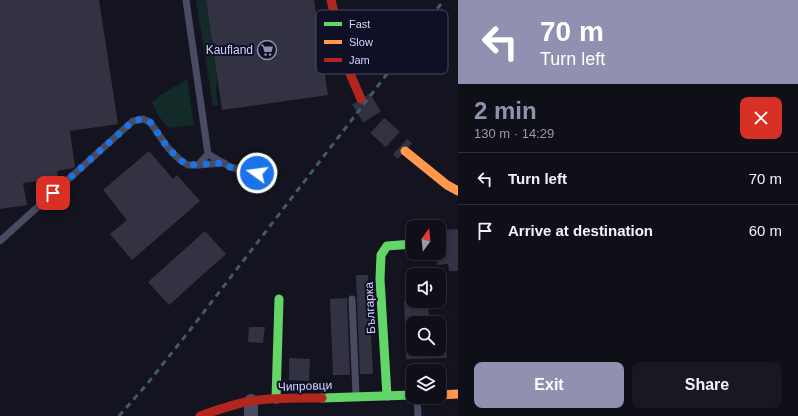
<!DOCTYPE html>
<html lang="en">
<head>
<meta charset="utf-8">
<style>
  :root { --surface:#0f0f18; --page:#181821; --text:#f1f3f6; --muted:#9b9ca2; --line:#2f2f37; --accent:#9091b0 }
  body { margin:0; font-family:Arial,sans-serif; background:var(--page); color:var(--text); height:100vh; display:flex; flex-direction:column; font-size:15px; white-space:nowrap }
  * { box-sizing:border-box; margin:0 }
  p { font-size:13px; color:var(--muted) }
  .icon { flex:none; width:22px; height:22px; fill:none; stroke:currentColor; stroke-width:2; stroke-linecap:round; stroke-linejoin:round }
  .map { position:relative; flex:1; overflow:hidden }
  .sheet { display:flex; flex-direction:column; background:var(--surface); width:340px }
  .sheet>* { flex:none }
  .banner { background:#9091b0; color:#fff; overflow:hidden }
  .needle { width:26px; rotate:15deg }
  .buttons { position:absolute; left:406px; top:220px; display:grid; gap:8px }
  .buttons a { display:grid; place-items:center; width:40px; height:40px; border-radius:8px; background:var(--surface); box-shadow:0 2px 6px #0003,0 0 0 1px var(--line); font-size:20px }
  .pin { position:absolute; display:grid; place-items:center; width:34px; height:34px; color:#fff; margin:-17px; border-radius:8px; box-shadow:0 2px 6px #0006 }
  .me { position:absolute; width:44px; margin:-22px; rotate:284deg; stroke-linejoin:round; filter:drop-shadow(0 0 3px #0008) }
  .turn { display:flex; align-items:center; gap:14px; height:84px; padding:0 16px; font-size:18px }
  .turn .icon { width:52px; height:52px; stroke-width:2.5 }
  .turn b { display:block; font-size:28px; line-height:34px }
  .round { display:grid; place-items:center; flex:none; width:42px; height:42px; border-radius:8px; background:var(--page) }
  .head { display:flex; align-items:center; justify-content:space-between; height:68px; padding:0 16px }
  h1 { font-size:24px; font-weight:800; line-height:30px; color:var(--accent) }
  .cta { display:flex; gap:8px; margin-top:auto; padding:8px 16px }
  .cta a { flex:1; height:46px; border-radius:8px; background:var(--accent); color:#fff; font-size:16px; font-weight:800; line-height:46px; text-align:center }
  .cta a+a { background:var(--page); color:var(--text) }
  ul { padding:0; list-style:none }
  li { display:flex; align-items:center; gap:12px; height:52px; padding:0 16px; border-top:1px solid var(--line) }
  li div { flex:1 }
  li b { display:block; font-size:15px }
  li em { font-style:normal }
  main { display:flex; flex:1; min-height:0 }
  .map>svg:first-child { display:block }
  .green { fill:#122b28 }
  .building { fill:#323242 }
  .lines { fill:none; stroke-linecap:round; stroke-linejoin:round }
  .secondary-tunnel { stroke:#313141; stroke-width:21; stroke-dasharray:21 10; stroke-linecap:butt }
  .lane { stroke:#494b61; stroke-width:7 }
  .street { stroke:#494b61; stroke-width:14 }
  .fast { stroke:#63d668; stroke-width:9 }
  .slow { stroke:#ff974d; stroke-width:9 }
  .jam { stroke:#b3261e; stroke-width:9 }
  .rail { stroke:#405a66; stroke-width:3; stroke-dasharray:6 5; stroke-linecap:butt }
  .route { stroke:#1a73e8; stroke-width:7; stroke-dasharray:0 12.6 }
  .labels { text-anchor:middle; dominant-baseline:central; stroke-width:4; stroke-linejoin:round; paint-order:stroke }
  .poi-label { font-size:12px; fill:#d3d5fe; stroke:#0f0f25; text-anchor:end }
  .street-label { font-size:12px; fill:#d3d5fe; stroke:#0f0f25 }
  .key { fill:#0f0f25; stroke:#4a4a66; stroke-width:1 }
  .key-label { font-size:11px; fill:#d3d5fe }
</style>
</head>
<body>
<main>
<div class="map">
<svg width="458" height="416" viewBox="0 0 458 416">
  <rect width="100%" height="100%" fill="#141420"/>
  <!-- green -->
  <g class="green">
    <polygon points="196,0 206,0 217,79 216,89 218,106 213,105"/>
    <polygon points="187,79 194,125 168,128 158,115 152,102 161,95"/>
  </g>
  <!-- building -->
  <g class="building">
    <polygon points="0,0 99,0 118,124 70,131 75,167 73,168 57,171 58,178 23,183 27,205 0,209"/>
    <polygon points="206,0 314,0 328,95 222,110"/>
    <polygon points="149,151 173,179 177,175 200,201 132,260 110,234 127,220 103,190"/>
    <polygon points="458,229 458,271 449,271 448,264 437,265 436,253 439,253 439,230"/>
    <polygon points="205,231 226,254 169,305 148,282"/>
    <polygon points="356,275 368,275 373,374 360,374"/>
    <polygon points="347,298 350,375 333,375 330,299"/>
    <polygon points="404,301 428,301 429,323 405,323"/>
    <polygon points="249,327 265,327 263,343 248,342"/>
    <polygon points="406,349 446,349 447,358 406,359"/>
    <polygon points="289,358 310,359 309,381 289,380"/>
  </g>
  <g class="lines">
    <!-- secondary-tunnel -->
    <polyline class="secondary-tunnel" points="361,99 377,125 405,151"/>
    <!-- lane -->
    <g class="lane">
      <polyline points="186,0 208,154 230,167 257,173"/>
      <polyline points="198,165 224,163"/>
      <polyline points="0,241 133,121 143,119 150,122 168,148 180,160 188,165 198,165 208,154"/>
      <polyline points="352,299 356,395"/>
      <polyline points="417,397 418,416"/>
    </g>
    <!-- street -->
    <polyline class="street" points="251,401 251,416"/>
    <!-- fast -->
    <g class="fast">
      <polyline points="387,396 380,279 381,255 387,246 413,244"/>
      <polyline points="322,398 413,395"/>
      <polyline points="276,399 279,299"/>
    </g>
    <!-- slow -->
    <g class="slow">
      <polyline points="405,151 447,185 458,191"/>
      <polyline points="439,395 458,394"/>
    </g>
    <!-- jam -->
    <g class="jam">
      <polyline points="331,0 341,43 351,76 361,99"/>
      <path d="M200 416C217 410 233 404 251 401 274 397 299 398 322 398"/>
    </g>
    <!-- rail -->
    <polyline class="rail" points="119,416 147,384 190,330 444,0"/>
  </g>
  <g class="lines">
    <!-- route -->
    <polyline class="route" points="53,193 133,121 143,119 150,122 168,148 180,160 188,165 224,163 230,167 257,173"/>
  </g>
  <!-- icons -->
  <defs>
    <g id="supermarket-ring" transform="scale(1)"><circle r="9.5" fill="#0f0f25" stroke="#9091b0" stroke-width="1.5"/><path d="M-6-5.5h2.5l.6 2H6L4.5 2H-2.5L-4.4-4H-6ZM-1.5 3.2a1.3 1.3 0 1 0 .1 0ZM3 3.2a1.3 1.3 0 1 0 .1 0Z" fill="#9091b0"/></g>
  </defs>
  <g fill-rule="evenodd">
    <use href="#supermarket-ring" x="267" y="50"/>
  </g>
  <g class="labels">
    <!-- poi labels -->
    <g class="poi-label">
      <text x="253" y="50">Kaufland</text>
    </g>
    <!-- street labels -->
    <g class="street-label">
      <text transform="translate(370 308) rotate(-93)">Българка</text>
      <text transform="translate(305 386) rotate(-2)">Чипровци</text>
    </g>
  </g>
  <!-- legend -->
  <rect x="316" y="10" width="132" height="64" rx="6" class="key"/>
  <rect x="324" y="22" width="18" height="4" fill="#63d668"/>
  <rect x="324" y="40" width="18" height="4" fill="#ff974d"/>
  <rect x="324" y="58" width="18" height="4" fill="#b3261e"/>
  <g class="key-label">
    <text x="349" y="28">Fast</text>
    <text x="349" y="46">Slow</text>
    <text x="349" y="64">Jam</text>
  </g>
</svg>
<div class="buttons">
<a><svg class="needle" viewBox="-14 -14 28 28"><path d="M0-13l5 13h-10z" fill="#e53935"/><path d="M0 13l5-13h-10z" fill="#9b9ca2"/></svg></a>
<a><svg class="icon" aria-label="sound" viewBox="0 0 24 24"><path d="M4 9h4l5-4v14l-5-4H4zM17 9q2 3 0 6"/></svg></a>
<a><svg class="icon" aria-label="search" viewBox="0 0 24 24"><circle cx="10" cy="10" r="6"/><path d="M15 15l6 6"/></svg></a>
<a><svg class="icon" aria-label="layers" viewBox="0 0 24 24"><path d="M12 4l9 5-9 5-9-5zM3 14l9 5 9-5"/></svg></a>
</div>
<div class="pin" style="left:53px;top:193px;background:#d93025"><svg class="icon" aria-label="arrive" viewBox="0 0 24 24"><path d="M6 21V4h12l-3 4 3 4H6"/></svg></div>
<svg class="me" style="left:257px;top:173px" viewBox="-20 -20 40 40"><circle r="17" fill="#1a73e8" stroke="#fff" stroke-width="3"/><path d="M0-11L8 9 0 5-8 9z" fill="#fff"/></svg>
</div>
<section class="sheet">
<div class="banner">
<div class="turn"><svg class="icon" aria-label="left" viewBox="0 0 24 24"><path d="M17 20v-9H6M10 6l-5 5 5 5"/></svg><div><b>70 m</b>Turn left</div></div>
</div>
<div class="head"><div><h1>2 min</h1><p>130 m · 14:29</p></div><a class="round" style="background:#d93025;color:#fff"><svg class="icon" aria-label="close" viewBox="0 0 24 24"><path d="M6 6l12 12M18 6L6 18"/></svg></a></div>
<ul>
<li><svg class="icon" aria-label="left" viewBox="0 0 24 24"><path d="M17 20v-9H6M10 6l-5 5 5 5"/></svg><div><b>Turn left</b></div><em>70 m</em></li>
<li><svg class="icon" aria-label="arrive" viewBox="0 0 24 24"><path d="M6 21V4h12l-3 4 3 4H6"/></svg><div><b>Arrive at destination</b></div><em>60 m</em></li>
</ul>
<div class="cta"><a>Exit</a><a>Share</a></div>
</section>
</main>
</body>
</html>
